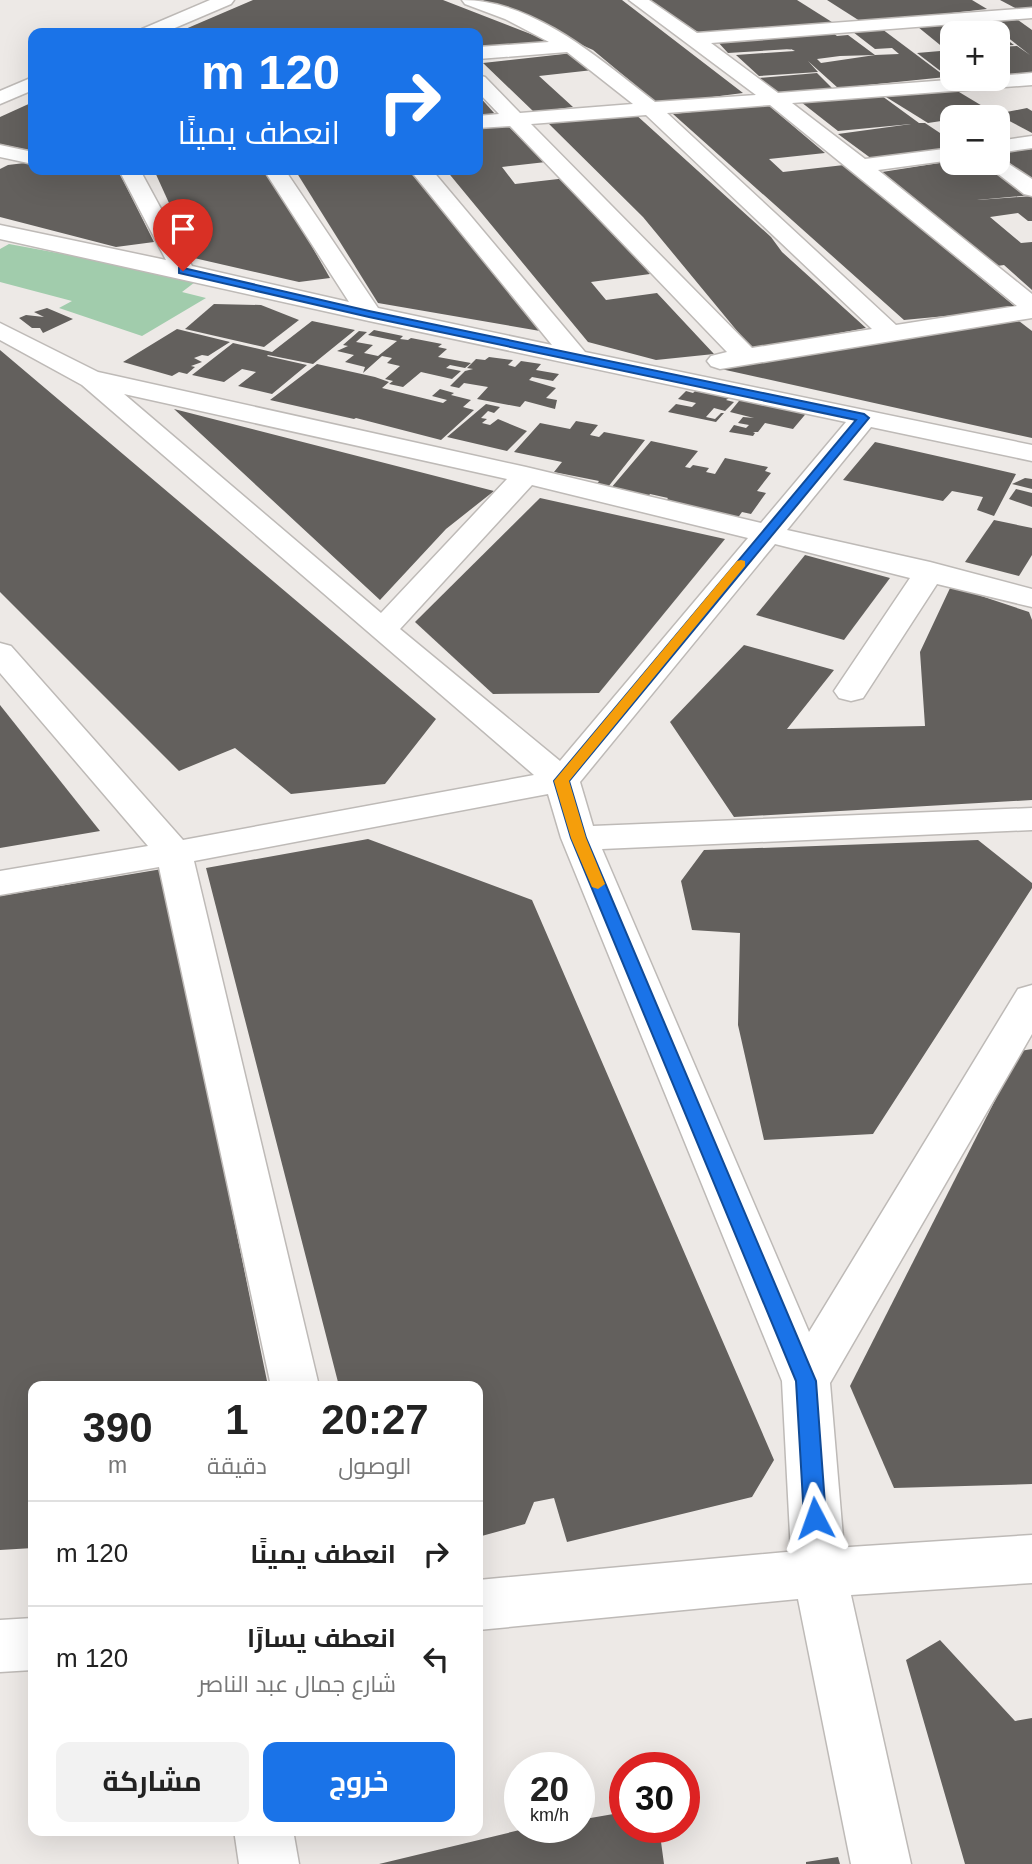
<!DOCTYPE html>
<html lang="ar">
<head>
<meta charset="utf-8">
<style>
  :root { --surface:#fff; --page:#f2f2f2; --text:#222; --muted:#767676; --line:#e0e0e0; --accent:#1a73e8 }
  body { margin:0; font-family:Arial,Cairo,sans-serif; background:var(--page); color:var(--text); direction:rtl; height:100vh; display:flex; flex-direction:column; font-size:26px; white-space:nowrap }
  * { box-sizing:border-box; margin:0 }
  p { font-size:23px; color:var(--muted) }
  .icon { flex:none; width:38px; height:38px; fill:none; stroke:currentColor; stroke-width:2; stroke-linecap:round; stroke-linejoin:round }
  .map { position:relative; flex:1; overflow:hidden; direction:ltr }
  .panel { position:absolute; left:28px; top:1381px; width:455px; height:455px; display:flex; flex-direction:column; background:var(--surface); border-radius:14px; box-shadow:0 7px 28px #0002; direction:rtl }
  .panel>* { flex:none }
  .hud { position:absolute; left:28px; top:28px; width:455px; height:147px; border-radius:14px; box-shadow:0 7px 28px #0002; direction:rtl; background:#1a73e8; color:#fff; overflow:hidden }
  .controls { position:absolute; left:940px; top:21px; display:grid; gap:14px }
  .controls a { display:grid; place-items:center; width:70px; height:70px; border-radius:14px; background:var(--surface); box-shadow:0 7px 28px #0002; font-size:35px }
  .speed { position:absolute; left:504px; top:1752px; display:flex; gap:14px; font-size:35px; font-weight:700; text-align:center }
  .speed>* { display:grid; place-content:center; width:91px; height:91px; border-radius:50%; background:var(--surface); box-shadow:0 7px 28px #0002; line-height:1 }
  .speed small { font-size:18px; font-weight:400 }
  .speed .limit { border:10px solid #d22; background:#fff; color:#111 }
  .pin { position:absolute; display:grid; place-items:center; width:60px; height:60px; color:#fff; margin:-72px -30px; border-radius:50% 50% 50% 0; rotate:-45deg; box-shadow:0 0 7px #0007 }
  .pin .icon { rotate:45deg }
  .me { position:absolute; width:77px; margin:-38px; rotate:356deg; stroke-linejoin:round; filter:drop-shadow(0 0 5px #0008) }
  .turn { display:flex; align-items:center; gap:24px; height:147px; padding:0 28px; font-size:32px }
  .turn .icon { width:91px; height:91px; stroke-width:2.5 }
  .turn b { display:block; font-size:49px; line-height:60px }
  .eta { display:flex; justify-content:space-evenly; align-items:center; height:119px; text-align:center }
  .eta b { font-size:42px; font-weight:700; line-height:49px }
  .action { display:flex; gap:14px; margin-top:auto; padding:14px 28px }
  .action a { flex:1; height:80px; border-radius:14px; background:var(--accent); color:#fff; font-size:28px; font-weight:700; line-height:80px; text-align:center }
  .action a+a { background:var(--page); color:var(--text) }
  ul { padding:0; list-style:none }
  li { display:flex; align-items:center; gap:21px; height:105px; padding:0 28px; border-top:2px solid var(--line) }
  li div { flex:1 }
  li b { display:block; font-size:26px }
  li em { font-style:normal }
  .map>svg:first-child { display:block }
  .green { fill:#a1ccac }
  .building { fill:#63605d; fill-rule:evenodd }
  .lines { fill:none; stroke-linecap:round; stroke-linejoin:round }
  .minor-casing { stroke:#bebab7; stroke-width:3 }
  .major-casing { stroke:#bebab7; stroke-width:3 }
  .minor { fill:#fff; fill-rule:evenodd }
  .major { fill:#fff; fill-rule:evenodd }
  .route { fill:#1a73e8; stroke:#114b97; stroke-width:2 }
  .slow { fill:#f59e0b }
</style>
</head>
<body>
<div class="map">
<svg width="1032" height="1864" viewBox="0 0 1032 1864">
  <rect width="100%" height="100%" fill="#ede9e6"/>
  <!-- green -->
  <polygon class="green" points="9,244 199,279 182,292 206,298 142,336 59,308 72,301 0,282 0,249"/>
  <!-- building -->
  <g class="building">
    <polygon points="253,0 443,0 554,43 478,49 478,33 176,33"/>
    <polygon points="482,0 622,0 743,93 658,104 593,50"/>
    <polygon points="648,0 797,0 835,24 701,33 689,28"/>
    <polygon points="827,0 972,0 987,9 863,23"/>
    <polygon points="1000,0 1032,0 1032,9 1019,10"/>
    <polygon points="1018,20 1032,30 1032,73 998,75 998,47 1017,46 1030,55 988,22"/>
    <polygon points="983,22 998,33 1014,45 998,46 998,33 964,33 953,25"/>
    <polygon points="946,25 958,33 952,33 952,48 945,49 918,27"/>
    <path d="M882 29 946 77 838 88 808 61 818 72 759 76 736 55 795 51 789 48 791 49 728 53 717 41 833 33 837 36 848 35 875 55 899 54 892 48 875 49 853 32ZM875 55 821 63 817 59 840 56Z"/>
    <polygon points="952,50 952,76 947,76 917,53"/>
    <polygon points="573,53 593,70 539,76 573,107 534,112 483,63"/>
    <polygon points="817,73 833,89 775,94 759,78"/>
    <polygon points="954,89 994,113 928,123 886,97"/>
    <polygon points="478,95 495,114 478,116"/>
    <polygon points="882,96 919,123 925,123 952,141 952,147 872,159 838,134 911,124 838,131 801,102"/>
    <polygon points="33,102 33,151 0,144 0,117"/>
    <polygon points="767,104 825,153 769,159 783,172 844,165 1018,309 904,320 673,114"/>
    <polygon points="1027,108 1032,111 1032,133 996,114"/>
    <polygon points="634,113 771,237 782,252 866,328 752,349 643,217 547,122"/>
    <polygon points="506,124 546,162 502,167 515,184 567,178 650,274 591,282 606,300 657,293 714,354 656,360 588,342 446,170 478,170 478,126"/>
    <polygon points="1032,149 1032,179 998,155 998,153"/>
    <polygon points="952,161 985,163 1032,195 977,200 1032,196 1032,221 1028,221 1018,213 990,217 1021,243 1032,242 1032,290 1004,265 997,266 882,172"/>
    <polygon points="33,162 33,170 118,170 154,242 116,247 0,217 0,169 8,165"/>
    <polygon points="154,170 268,170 330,278 299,282 194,258"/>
    <polygon points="295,170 409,170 540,331 378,303"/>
    <polygon points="214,304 261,305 299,320 264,347 185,329"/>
    <polygon points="47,308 73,319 43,333 40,328 32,328 19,318 26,315 44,317 34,312"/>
    <polygon points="1015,318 1032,331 1032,438 712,367"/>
    <polygon points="312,321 355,330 313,364 268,355 267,356 307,365 272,394 238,386 256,372 242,369 224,382 192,375 233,343 272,352"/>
    <polygon points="177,329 230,342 208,356 202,355 194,358 202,362 191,366 195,367 187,374 179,372 172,376 123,362"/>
    <polygon points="374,330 403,336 400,339 408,340 411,338 442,344 438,347 447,349 438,357 471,363 465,368 450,365 446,368 461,371 452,379 421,372 403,387 389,384 393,381 385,379 400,366 387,363 392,358 382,356 363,373 365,367 345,362 354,355 337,351 348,346 343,345 359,331 367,332 356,342 373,345 364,353 378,356 397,341 368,335"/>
    <polygon points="0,350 436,719 385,784 291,794 235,748 179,771 0,592"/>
    <polygon points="489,357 513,360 508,365 515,367 521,361 541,364 536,370 559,374 553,381 532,377 529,380 556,388 546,398 557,400 555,409 525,401 520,407 477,399 488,387 464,383 459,388 450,386 465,371 473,369 467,368 476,359 485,360"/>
    <polygon points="317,364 375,377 389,382 382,388 443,403 447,400 432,396 440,389 454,393 451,395 471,400 463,407 474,410 441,440 356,418 354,419 270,400"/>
    <polygon points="696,390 729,398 726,400 734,402 725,411 714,408 706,417 715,419 721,413 724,413 716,422 668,412 676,404 692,407 696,403 678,399 686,391 693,393"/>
    <polygon points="743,396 809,410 793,429 765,423 758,432 753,432 755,433 753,436 729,432 734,425 746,428 749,425 738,423 743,417 754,418 730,412"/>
    <polygon points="486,404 500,407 494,413 488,411 481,418 487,419 482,423 490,425 498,419 527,431 507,451 447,437"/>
    <polygon points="174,409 494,491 446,529 380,600"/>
    <polygon points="576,421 598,425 590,435 599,437 604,432 645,440 608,487 596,485 599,481 554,472 562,462 514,452 540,423 570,429"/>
    <polygon points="651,441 698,451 685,467 690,468 693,465 709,468 706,472 715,474 725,458 768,467 765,471 771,473 757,491 766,493 751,514 742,512 737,519 665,502 668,498 650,494 648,497 611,488"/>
    <polygon points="875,442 977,465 1016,474 994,516 977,510 983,497 952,491 943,501 843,480"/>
    <polygon points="1025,478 1032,479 1032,489 1012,484"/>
    <polygon points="1016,489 1032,493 1032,507 1009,499"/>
    <polygon points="540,498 725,539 599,693 493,694 415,622"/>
    <polygon points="994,520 1032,528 1032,555 1019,576 965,562"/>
    <polygon points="805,555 890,578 844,640 756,615"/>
    <polygon points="951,586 1029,612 1032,620 1032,800 734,817 670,722 744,645 834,670 787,729 925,726 920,652"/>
    <polygon points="0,705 100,831 0,848"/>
    <polygon points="368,839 532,900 774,1460 752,1497 567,1542 554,1498 534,1502 525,1524 478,1537 478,1386 339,1386 206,868"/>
    <polygon points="978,840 1032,883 1032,888 873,1134 764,1140 738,1025 740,933 692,930 681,881 704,850"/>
    <polygon points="162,869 268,1386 33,1386 33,1548 0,1550 0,896"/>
    <polygon points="1032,1049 1032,1484 894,1488 850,1386 1020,1051"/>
    <polygon points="940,1640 1015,1721 1032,1718 1032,1864 965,1864 906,1660"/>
    <polygon points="625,1812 625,1827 659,1827 664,1864 379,1864 524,1829 579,1827 579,1820"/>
    <polygon points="838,1857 840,1864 806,1864 806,1862"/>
  </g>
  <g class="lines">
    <!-- minor casing -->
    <g class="minor-casing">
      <g id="minor">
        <path d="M462 0C534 0 601 60 655 102L756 95 629 0H649L697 33 1032 8V18L711 43 778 93 961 79H998V76L1032 73V85L792 103 865 159 952 148V160L878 170 1032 294V318L720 369 711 366 707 361 711 356 727 352 510 126 478 128V116L499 114 478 92V75L485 77 520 113 633 104 567 52 478 59V47L549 42 505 19 465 4ZM770 105 1017 306 896 325 667 113ZM646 115 872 329 752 348 531 124Z"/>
        <polygon points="1032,136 1032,148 998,153 998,141"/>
        <polygon points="0,145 33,152 33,164 0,157"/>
        <polygon points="998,157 1032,179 1032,196 1024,194 989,167 986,163 998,163"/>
        <path d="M119 170H140L192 266 349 302 264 170H285L378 308 552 345 410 170H432L585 352 1032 445V461L871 427 787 530 930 562 1032 589V607L937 584 863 698 851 701 839 698 834 691 910 578 775 544 580 782 593 826 1032 808V830L602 849 809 1332 1018 989 1032 985V1034L830 1383 846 1573 838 1590 819 1597 800 1590 792 1573 782 1381 561 838 548 794 194 861 319 1386H271L159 867 0 895V871L148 846 0 673V643L11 646 183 840 534 775 82 385 0 340V323L98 372 526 467 761 523 846 422 369 321 0 239V225L166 260ZM124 394 507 479 381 613ZM532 485 748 538 560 761 400 629Z"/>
        <polygon points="234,1830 293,1830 299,1864 239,1864"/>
      </g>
    </g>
    <!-- major casing -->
    <g class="major-casing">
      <g id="major">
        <polygon points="210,0 234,0 231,4 163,33 139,33 142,29"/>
        <polygon points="33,77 33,90 0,104 0,91"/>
        <polygon points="1032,1535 1032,1583 851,1595 911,1864 851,1864 798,1599 478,1630 478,1580 819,1549"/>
        <polygon points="33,1618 33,1670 0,1672 0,1620"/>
      </g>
    </g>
    <!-- minor -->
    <use href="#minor" class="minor"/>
    <!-- major -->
    <use href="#major" class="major"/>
  </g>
  <!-- route -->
  <polygon class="route" points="183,268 369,311 864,414 869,418 569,781 586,838 816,1381 826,1518 823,1525 815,1528 808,1525 804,1518 796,1381 571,838 554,781 856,420 369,317 179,273 179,268"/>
  <!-- slow -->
  <polygon class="slow" points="741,560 745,561 745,566 569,781 586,838 605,884 598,889 592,887 571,838 554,781 737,561"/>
</svg>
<div class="controls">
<a>+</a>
<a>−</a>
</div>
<div class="speed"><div>20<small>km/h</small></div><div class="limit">30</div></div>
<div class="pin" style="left:183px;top:271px;background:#d93025"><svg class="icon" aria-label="arrive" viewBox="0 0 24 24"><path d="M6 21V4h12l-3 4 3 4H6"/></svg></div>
<svg class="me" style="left:815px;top:1518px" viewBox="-20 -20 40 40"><path d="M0-17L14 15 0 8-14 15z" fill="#1a73e8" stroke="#fff" stroke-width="4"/></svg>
<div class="hud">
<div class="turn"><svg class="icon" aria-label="right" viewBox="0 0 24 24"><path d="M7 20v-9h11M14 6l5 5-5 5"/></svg><div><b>120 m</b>انعطف يمينًا</div></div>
</div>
<section class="panel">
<div class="eta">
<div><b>20:27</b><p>الوصول</p></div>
<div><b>1</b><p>دقيقة</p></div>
<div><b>390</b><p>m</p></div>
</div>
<ul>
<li><svg class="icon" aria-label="right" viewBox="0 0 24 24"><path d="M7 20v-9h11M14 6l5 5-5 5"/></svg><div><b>انعطف يمينًا</b></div><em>120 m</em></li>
<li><svg class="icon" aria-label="left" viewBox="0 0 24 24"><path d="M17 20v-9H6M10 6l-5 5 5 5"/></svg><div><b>انعطف يسارًا</b><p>شارع جمال عبد الناصر</p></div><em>120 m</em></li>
</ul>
<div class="action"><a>خروج</a><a>مشاركة</a></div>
</section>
</div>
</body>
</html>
